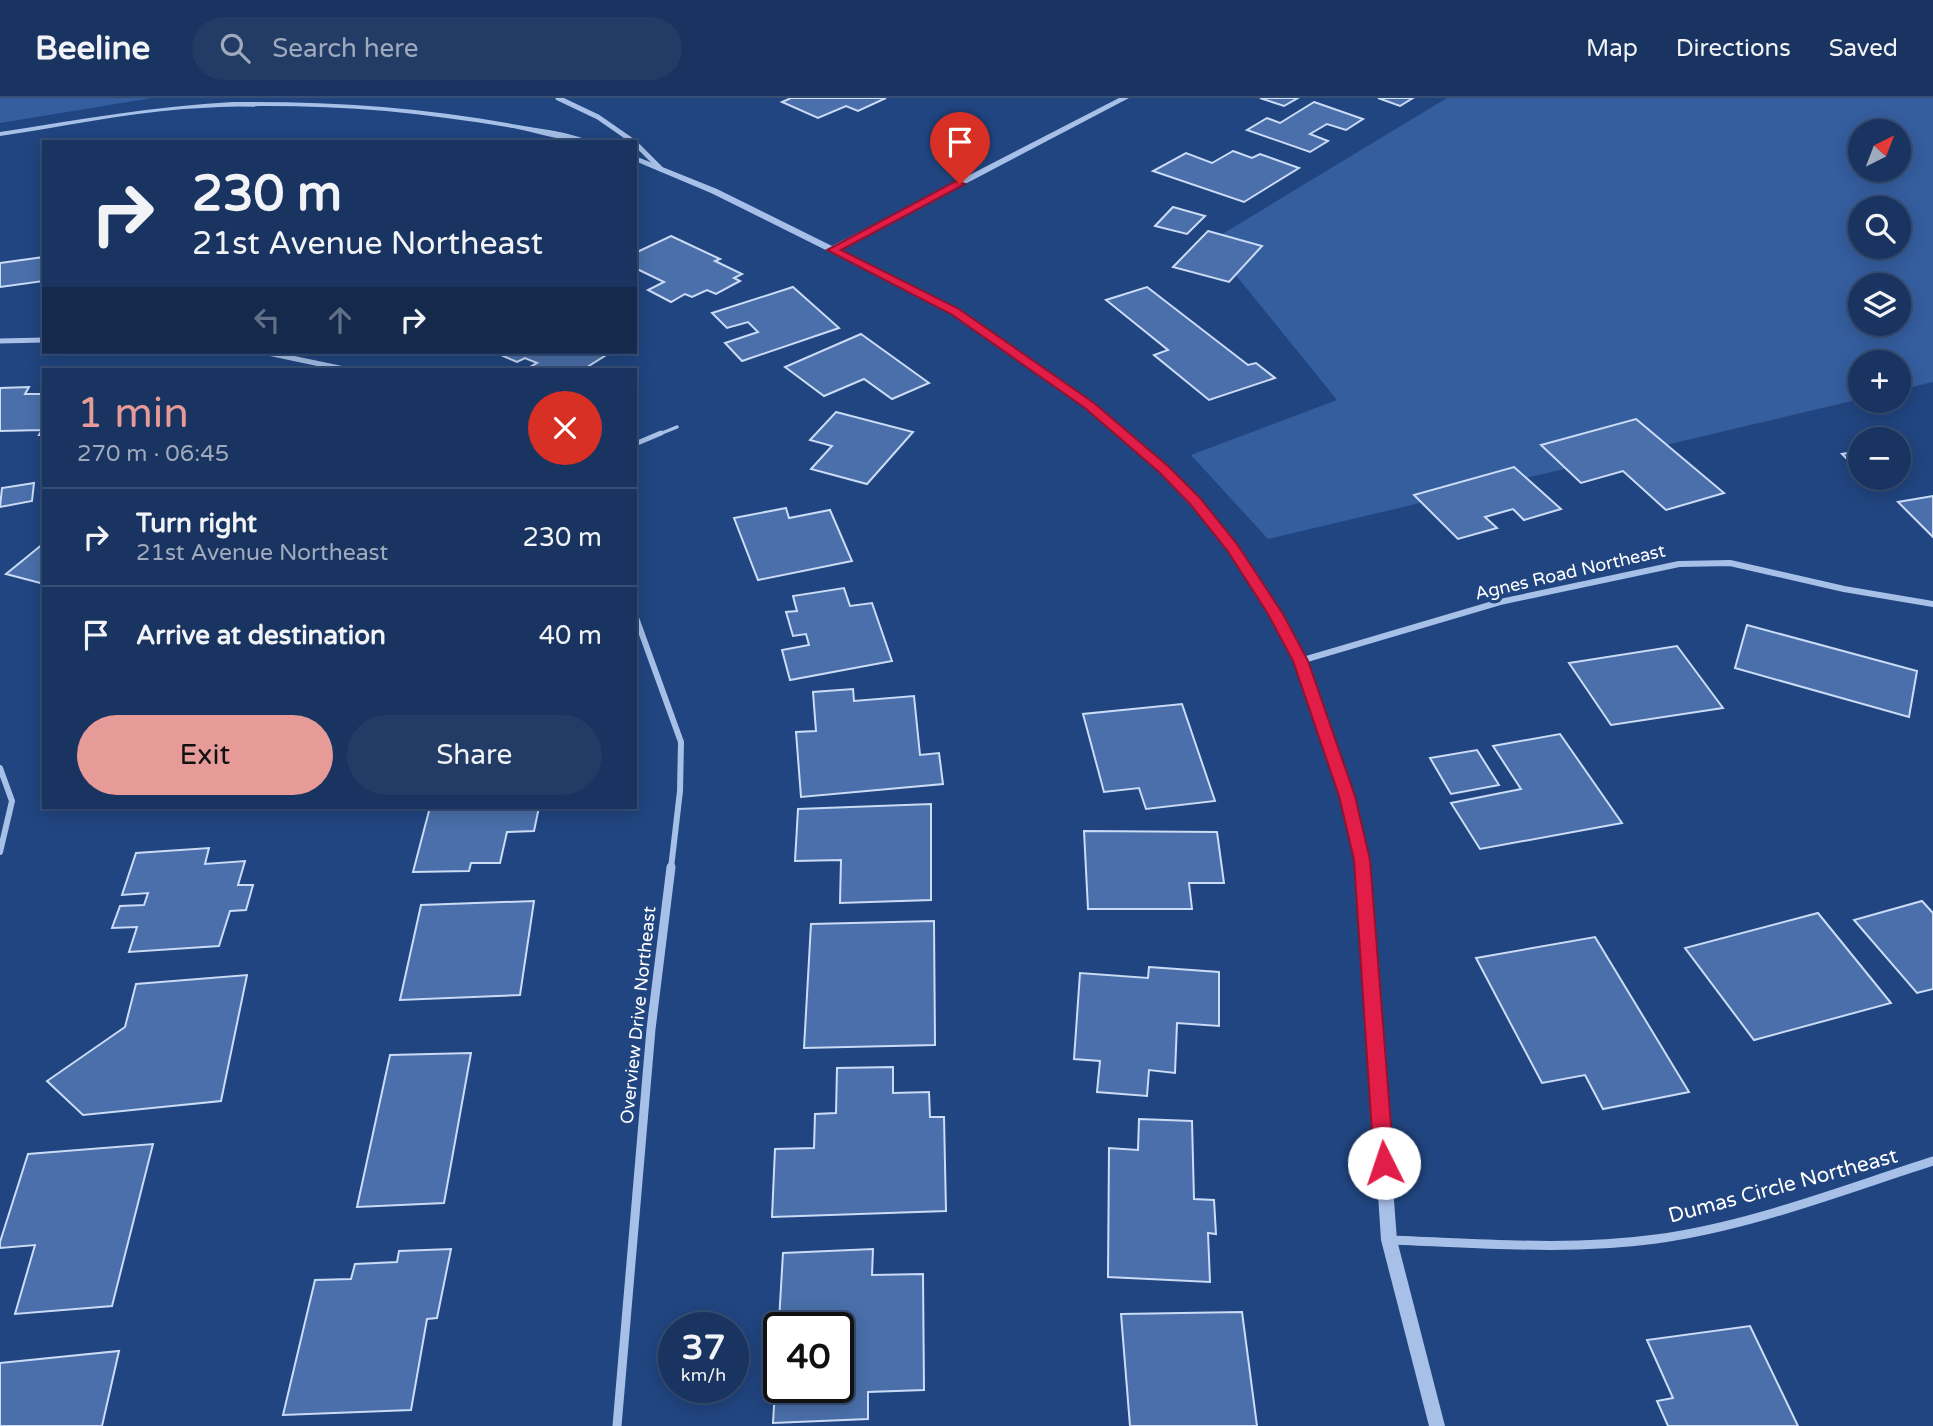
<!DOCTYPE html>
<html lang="en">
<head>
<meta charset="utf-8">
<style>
  :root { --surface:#193460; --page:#223c66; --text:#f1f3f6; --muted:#9faabd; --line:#374f75; --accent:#e69b98 }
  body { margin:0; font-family:"Varela Round",sans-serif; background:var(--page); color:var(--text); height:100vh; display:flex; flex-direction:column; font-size:26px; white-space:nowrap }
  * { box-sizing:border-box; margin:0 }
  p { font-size:23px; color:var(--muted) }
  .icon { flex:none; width:38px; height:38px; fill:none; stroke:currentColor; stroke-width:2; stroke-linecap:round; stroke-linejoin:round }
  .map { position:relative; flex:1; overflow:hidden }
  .side { position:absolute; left:42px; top:270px; width:595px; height:441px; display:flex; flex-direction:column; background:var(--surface); border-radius:0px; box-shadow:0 4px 18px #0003,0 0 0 2px var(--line) }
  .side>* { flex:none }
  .guide { position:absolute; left:42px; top:42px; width:595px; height:214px; border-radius:0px; box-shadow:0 4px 18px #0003,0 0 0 2px var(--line); background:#193460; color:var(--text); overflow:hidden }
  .needle { width:46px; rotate:42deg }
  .tools { position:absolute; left:1848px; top:21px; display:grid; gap:14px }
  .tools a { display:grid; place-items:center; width:63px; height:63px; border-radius:50%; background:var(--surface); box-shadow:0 4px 18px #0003,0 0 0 2px var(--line); font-size:35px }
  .speed { position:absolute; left:658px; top:1214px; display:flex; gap:14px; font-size:35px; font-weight:700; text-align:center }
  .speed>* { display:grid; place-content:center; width:91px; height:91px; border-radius:50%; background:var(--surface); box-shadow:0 4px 18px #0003,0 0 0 2px var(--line); line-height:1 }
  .speed small { font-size:18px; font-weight:400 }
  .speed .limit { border:4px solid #111; border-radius:10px; background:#fff; color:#111 }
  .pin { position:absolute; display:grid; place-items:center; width:60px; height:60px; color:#fff; margin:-72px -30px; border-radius:50% 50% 50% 0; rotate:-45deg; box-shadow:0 0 7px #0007 }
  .pin .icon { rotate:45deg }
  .me { position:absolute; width:77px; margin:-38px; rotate:356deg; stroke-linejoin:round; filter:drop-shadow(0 0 5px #0008) }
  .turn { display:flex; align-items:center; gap:24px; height:147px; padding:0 35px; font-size:32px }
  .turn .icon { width:91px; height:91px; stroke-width:2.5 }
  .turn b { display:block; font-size:49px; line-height:60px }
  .lanes { display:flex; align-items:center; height:66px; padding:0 35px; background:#0003; justify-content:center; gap:35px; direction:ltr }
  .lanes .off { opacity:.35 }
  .round { display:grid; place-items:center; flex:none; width:74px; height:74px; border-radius:37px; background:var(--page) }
  .overview { display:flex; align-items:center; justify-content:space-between; height:119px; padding:0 35px }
  h1 { font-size:42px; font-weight:600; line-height:52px; color:var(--accent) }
  .cta { display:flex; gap:14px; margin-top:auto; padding:14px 35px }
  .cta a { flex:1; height:80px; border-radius:42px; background:var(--accent); color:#111; font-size:28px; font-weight:600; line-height:80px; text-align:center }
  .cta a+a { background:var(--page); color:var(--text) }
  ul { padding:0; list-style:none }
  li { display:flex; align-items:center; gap:21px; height:98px; padding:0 35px; border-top:2px solid var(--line) }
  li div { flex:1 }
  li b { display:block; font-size:26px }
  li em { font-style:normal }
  header { display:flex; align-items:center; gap:42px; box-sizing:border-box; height:98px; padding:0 35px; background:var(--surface); border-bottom:2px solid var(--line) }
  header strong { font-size:33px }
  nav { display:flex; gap:38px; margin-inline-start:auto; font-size:24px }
  .search { width:490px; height:63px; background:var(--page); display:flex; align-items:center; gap:18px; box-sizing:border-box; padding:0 24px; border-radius:38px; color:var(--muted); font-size:26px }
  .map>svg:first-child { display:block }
  .green { fill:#355e9f; fill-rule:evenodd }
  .building { fill:#4a6faa; stroke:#cbdcf6; stroke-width:2; fill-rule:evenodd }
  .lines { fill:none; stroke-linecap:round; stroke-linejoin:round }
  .service-far1 { stroke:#a7c0e8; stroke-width:3.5 }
  .service { stroke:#a7c0e8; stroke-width:5 }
  .minor-far2 { stroke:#a7c0e8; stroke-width:5 }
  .minor-far1 { stroke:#a7c0e8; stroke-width:6 }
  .minor { stroke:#a7c0e8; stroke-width:9 }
  .tertiary { fill:#a7c0e8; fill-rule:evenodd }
  .route { fill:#e11d48; stroke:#92132f; stroke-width:2 }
  .labels { text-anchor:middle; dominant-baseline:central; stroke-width:7; stroke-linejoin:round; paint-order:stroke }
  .street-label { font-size:18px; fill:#fff; stroke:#214580 }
  .near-street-label { font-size:21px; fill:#fff; stroke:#214580 }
</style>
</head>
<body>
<header>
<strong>Beeline</strong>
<div class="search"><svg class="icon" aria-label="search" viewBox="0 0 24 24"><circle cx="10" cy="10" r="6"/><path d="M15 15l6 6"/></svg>Search here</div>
<nav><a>Map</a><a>Directions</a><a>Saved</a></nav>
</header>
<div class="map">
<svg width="1933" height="1328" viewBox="0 0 1933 1328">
  <rect width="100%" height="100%" fill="#214580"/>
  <!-- green -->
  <g class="green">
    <polygon points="0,0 152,0 0,25"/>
    <path d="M1447 0H1933V284L1899 292V264H1860V301L1268 441 1191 357 1337 302 1209 144ZM1860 33H1899V72H1860ZM1860 110H1899V149H1860ZM1860 187H1899V226H1860Z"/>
  </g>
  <!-- building -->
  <g class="building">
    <polygon points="791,0 886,0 858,13 846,8 818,20 782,4"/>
    <polygon points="1260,0 1298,0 1284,8"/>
    <polygon points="1378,0 1413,0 1400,8"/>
    <polygon points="1314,4 1363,21 1346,32 1327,26 1310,36 1328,43 1310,54 1247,32 1267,20 1280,25"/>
    <polygon points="1233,53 1252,60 1260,56 1299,70 1244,104 1153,73 1186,55 1212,65"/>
    <polygon points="1173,109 1205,118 1187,136 1155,128"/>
    <polygon points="1208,133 1262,148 1229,184 1173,169"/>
    <polygon points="671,138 720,161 715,163 742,176 734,180 740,183 716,196 707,192 692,199 685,196 671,204 648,192 664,184 635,170 635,155"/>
    <polygon points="44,159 44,183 0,189 0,165"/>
    <polygon points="793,189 839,230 742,263 725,245 758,234 748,224 727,230 712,215"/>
    <polygon points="1147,189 1248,267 1256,265 1275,280 1209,302 1154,257 1168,252 1106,202"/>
    <polygon points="861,236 929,285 892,301 864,281 824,298 785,269"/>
    <polygon points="494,254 611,254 584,271 534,271 530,269 537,265 525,260 517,264"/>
    <polygon points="29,289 25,296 44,296 44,337 39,337 42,332 0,333 0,290"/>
    <polygon points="836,314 913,334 867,386 811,371 832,348 810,342"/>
    <polygon points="1636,321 1724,395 1666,412 1623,373 1581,385 1541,347"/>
    <polygon points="1860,353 1860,374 1842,356"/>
    <polygon points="1514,369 1561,411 1524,422 1513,411 1485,419 1497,430 1458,441 1414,397"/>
    <polygon points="34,385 32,403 0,409 2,390"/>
    <polygon points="1933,398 1933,439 1898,404"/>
    <polygon points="786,410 789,420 830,412 852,463 758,482 734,420"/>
    <polygon points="44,445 44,486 6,476"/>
    <polygon points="844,490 850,508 872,505 892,563 790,582 782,552 809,547 806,536 793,538 786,514 797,513 793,498"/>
    <polygon points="1747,527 1917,573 1909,619 1735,570"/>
    <polygon points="1677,548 1723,610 1611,627 1569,565"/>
    <polygon points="853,591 854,603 914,598 920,657 939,655 943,686 801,699 796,634 816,633 813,594"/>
    <polygon points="1182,606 1215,703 1146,711 1139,690 1104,694 1083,616"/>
    <polygon points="1560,636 1622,725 1480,751 1451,705 1521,691 1493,648"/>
    <polygon points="1477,652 1499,687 1451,696 1430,660"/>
    <polygon points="931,706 931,802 840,805 841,762 795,763 798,711"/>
    <polygon points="430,709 539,709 534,733 507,734 500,765 471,765 469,773 413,774"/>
    <polygon points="1084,733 1217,734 1224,785 1189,785 1192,811 1088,811"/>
    <polygon points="209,750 205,766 245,763 238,787 253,787 246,812 230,813 219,848 129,854 137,829 112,830 120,808 144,807 148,795 122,797 136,755"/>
    <polygon points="534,803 520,897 400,902 421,807"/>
    <polygon points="1922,803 1933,815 1933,891 1917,895 1854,822"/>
    <polygon points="1818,815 1891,905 1754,942 1685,850"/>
    <polygon points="934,823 935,947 804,950 811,826"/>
    <polygon points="1595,839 1689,994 1603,1011 1585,977 1542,985 1476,860"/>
    <polygon points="1149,869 1219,874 1219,928 1177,925 1175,975 1149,972 1147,998 1097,994 1100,963 1074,961 1080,875 1148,880"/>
    <polygon points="247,877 221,1003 83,1017 47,983 125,929 136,886"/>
    <polygon points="471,955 444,1105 357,1109 390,957"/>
    <polygon points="893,969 893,995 929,994 930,1019 944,1019 946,1113 772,1119 775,1051 814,1050 815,1016 836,1015 837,970"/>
    <polygon points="1139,1021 1192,1023 1194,1101 1214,1102 1216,1136 1208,1135 1210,1184 1108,1179 1109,1050 1138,1052"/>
    <polygon points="153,1046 112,1208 15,1216 35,1147 0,1150 0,1144 28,1056"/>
    <polygon points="451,1151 437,1220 427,1221 411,1312 283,1317 315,1182 351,1181 355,1166 397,1164 399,1153"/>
    <path d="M873 1151 872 1177 923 1176 924 1292 868 1294V1321L773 1325 783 1155ZM779 1230H838V1290H779Z"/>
    <polygon points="1242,1214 1257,1328 1130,1328 1121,1216"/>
    <polygon points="1750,1228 1798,1328 1668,1328 1657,1303 1673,1300 1647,1242"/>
    <polygon points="119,1253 102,1328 0,1328 0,1265"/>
  </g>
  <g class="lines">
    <!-- service-far1 -->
    <polyline class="service-far1" points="657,337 677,329"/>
    <!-- service -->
    <polyline class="service" points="635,346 661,335"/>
    <!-- minor-far2 -->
    <g class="minor-far2">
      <polyline points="558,0 598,19 634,44"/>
      <polyline points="635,45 661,71"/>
      <polyline points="0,243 44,242"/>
      <polyline points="263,254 344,271"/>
    </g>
    <!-- minor-far1 -->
    <g class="minor-far1">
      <polyline points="635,517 681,644 680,693 671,770"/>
      <polyline points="1300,563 1500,504 1679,466 1730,465 1844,491 1933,506"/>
      <polyline points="0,670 12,703 0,754"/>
    </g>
    <!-- minor -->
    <g class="minor">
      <path d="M1389 1142C1478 1145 1568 1153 1656 1141 1751 1128 1842 1092 1933 1063"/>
      <polyline points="617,1328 651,931 671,769"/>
    </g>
    <!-- tertiary -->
    <g class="tertiary">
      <polygon points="1119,0 1129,0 839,152 958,212 1033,262 1093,306 1168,369 1236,447 1282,515 1306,563 1353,698 1368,762 1397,1142 1445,1328 1429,1328 1381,1142 1356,762 1341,698 1294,563 1270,515 1228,451 1160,373 1087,310 1027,266 952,216 904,191 711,95 635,63 635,58 717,91 832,148"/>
      <path d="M233 4C329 3 424 9 518 27 540 31 572 34 591 44 565 44 538 35 513 30 471 23 428 17 386 13 319 8 251 6 184 11 122 16 61 29 0 38V34C78 22 155 8 233 4Z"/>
    </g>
  </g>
  <!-- route -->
  <polygon class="route" points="956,83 965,86 841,152 959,211 1094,305 1168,368 1200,400 1237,446 1283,516 1308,563 1355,698 1370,762 1394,1065 1391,1071 1377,1071 1374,1065 1354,762 1339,698 1293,563 1268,516 1227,452 1190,406 1159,374 1085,310 951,216 827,152"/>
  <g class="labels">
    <!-- street labels -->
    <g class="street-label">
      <text transform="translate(1570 474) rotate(-13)">Agnes Road Northeast</text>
      <text transform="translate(638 917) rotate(-84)">Overview Drive Northeast</text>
    </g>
    <!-- near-street labels -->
    <g class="near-street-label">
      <text transform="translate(1783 1088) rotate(-15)">Dumas Circle Northeast</text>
    </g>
  </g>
</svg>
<div class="tools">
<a><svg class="needle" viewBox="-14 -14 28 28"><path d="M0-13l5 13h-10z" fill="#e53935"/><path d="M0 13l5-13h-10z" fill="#9faabd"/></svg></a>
<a><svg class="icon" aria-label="search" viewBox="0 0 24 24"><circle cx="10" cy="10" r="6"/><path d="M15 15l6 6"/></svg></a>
<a><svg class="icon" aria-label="layers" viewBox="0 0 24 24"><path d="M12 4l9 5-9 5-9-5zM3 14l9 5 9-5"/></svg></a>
<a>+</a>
<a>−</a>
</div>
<div class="speed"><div>37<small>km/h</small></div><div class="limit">40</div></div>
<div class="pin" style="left:960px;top:86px;background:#d93025"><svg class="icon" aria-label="arrive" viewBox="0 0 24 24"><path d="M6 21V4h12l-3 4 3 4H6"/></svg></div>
<svg class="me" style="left:1384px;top:1065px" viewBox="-20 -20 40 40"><circle r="19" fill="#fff"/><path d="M0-13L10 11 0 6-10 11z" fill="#e11d48"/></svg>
<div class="guide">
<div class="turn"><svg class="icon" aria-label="right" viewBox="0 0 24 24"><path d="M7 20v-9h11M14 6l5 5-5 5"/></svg><div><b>230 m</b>21st Avenue Northeast</div></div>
<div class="lanes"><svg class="icon off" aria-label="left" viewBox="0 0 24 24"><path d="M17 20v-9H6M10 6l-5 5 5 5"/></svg><svg class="icon off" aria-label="ahead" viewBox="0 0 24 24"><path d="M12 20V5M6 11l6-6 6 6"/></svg><svg class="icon" aria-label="right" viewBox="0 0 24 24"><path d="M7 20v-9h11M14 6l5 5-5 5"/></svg></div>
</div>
<section class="side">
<div class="overview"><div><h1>1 min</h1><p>270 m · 06:45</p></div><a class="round" style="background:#d93025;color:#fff"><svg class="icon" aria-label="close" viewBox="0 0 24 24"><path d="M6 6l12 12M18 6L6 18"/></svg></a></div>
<ul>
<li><svg class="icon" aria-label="right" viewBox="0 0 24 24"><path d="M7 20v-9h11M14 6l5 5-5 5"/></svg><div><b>Turn right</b><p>21st Avenue Northeast</p></div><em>230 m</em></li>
<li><svg class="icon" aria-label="arrive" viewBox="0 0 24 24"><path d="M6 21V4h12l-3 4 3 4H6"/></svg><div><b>Arrive at destination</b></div><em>40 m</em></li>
</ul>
<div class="cta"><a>Exit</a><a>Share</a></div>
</section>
</div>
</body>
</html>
